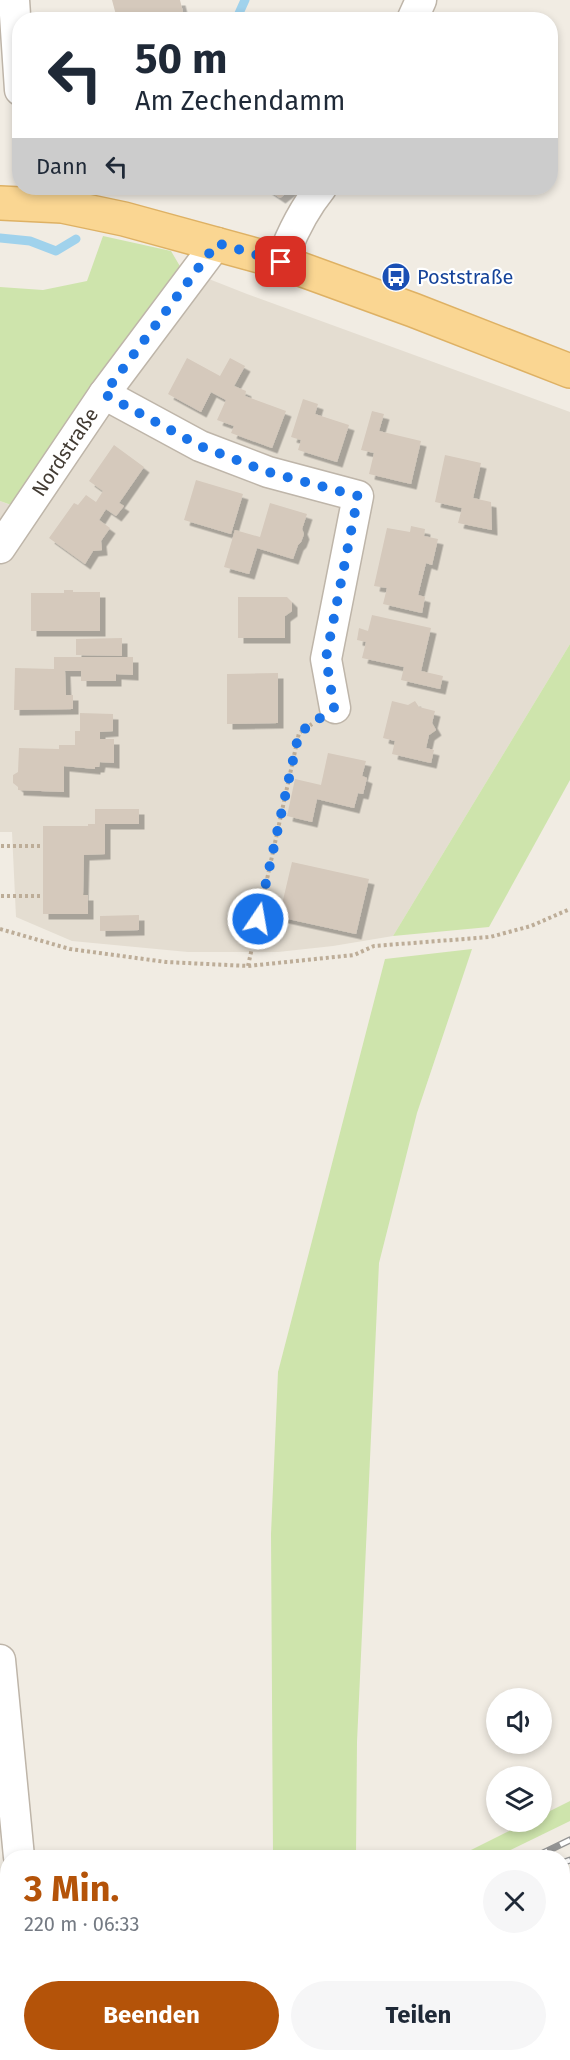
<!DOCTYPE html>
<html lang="de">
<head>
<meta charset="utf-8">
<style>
  :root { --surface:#fff; --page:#f6f6f7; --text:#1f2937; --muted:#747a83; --accent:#b45309 }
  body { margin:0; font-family:"Fira Sans",sans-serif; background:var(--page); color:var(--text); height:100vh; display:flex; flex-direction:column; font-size:22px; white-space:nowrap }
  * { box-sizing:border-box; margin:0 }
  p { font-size:20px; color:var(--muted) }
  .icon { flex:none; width:33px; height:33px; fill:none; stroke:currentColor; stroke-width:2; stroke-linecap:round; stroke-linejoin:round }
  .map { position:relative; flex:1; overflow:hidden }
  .panel { position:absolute; left:0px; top:1850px; width:570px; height:212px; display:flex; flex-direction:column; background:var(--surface); border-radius:24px 24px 0 0; box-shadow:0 3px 9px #0003 }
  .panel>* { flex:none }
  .hud { position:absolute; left:12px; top:12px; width:546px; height:183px; border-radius:24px; box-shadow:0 3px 9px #0003; background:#fff; color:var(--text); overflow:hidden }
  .fabs { position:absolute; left:486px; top:1688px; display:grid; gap:12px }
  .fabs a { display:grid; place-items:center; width:66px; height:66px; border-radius:50%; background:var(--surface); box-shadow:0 3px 9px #0003; font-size:30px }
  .pin { position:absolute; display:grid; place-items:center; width:51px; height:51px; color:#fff; margin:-26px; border-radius:12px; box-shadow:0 3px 9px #0006 }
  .me { position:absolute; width:66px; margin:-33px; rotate:12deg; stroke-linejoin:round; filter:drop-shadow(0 0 4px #0008) }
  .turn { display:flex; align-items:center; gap:21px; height:126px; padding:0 24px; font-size:27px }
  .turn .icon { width:78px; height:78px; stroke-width:2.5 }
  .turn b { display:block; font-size:42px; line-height:51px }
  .then { display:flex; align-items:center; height:57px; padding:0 24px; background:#0003; gap:12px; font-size:22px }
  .round { display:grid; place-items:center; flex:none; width:63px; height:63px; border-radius:32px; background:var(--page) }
  .headline { display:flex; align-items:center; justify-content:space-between; height:102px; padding:0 24px }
  h1 { font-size:36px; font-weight:700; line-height:45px; color:var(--accent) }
  .cta { display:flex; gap:12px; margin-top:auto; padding:12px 24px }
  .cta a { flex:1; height:69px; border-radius:36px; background:var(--accent); color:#fff; font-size:24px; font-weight:700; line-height:69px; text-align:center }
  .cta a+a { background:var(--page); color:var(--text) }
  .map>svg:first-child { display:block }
  .residential { fill:#e4ddd1 }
  .green { fill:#cee4ac }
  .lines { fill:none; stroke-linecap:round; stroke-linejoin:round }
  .stream { stroke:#a0d2ec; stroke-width:9 }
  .building { fill:#d5c9bc; filter:url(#shadow) }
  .minor-casing { stroke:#beb5a9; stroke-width:33 }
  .major-casing { stroke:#deb164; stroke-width:36 }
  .path { stroke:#bdad98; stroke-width:4; stroke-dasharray:3 3; stroke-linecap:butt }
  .minor { stroke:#fff; stroke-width:30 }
  .major { stroke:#fad692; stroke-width:33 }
  .rail-casing { stroke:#939393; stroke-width:7 }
  .rail { stroke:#fff; stroke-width:4.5; stroke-dasharray:14; stroke-linecap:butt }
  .route { stroke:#1a73e8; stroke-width:10; stroke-dasharray:0 18 }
  .labels { text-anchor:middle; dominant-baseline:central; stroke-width:4.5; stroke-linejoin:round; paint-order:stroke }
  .transit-label { font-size:20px; fill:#164399; stroke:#fff; text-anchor:start }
  .street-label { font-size:20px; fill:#423b33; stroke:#fff }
</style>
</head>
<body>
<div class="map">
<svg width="570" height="2060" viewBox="0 0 570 2060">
  <defs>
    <filter id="shadow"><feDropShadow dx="5.5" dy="5.5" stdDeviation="0" flood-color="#0004"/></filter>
  </defs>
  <rect width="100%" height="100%" fill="#f1ece3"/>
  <!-- residential -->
  <polygon class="residential" points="181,268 247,294 570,412 570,644 393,936 333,946 278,952 188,952 72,941 16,917 12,832 0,832 0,501 13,506"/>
  <!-- green -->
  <g class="green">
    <polygon points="103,236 171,251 181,268 14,506 0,501 0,287 43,290 87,281"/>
    <polygon points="570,644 570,780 489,927 393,936"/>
    <polygon points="472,949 417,1113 379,1263 357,1742 356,1857 273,1857 271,1534 278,1372 385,959"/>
    <polygon points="570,1801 570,1821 496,1857 457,1857 529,1821 542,1821 542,1815"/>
    <polygon points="276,2054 360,2054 360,2060 264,2060"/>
  </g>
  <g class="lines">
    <!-- stream -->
    <g class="stream">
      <polyline points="236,20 245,0"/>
      <polyline points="131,189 133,188"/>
      <polyline points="0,238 30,241 56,251 76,239"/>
    </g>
  </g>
  <!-- building -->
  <g class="building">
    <polygon points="112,0 180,0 185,20 102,20 116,15"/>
    <polygon points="265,188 293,188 280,198"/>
    <polygon points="187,358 220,376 230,358 245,366 234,386 246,391 245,396 286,411 272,448 231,433 234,426 217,420 226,400 211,392 201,412 168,394"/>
    <polygon points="303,399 318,404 315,414 349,425 337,462 298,450 301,440 291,437"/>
    <polygon points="372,411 384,414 379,431 421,441 411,484 369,474 374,453 361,450"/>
    <polygon points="114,445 144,467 119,503 124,506 116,516 106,509 99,520 110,528 101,541 102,550 93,551 85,564 49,538 74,503 78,505 86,495 96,502 103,491 89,481"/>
    <polygon points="445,455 481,463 473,498 491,502 492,530 458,523 462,508 435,502"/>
    <polygon points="196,480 243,494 231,534 184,520"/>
    <polygon points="270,503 307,514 302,529 304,534 301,542 298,545 293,559 257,548 249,574 224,567 235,530 260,537"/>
    <polygon points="411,526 425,529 424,536 438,539 432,565 426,563 418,595 425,597 422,613 383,604 387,588 374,586 387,528 410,532"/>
    <polygon points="64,590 73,590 73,592 100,592 100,631 31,631 31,593 64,593"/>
    <polygon points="238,597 287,597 292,602 292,611 285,616 285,638 238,638"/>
    <polygon points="372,615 431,628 421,671 443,676 440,689 401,680 404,667 362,658 366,642 357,640 359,628 368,631"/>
    <polygon points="122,638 122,656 76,655 76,639"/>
    <polygon points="54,657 133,657 133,675 116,674 116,681 81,681 81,671 65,671 66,695 73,695 73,709 14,710 15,668 54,669"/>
    <polygon points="278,673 278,723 227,724 227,674"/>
    <polygon points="392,701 408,705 415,701 419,707 435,711 432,723 436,730 429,735 426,748 434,750 431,763 392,754 395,741 383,738"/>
    <polygon points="80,713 113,714 113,731 100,732 100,739 114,739 114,763 100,762 99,767 95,767 95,769 64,766 64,792 18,790 18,787 13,783 13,775 18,772 19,748 59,749 59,745 75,745 75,731 80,731"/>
    <polygon points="328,753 366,761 362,776 367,778 363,794 358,793 354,808 317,799 312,822 287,816 295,779 321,785"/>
    <polygon points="95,809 139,809 139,824 105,824 105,854 84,855 83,895 88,895 88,914 43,914 43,826 88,826 88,824 95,824"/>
    <polygon points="292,862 369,879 356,934 279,917"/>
    <polygon points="139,915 139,930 100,931 100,916"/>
  </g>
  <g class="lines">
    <!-- minor casing -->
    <g class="minor-casing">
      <g id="minor">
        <polyline points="14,0 20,90"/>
        <polyline points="412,20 421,0"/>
        <path d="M281 262C291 235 303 210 321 188"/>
        <polyline points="104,394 200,446 268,472 358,496 326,659 335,708"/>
        <path id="s1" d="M0 548 104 394 217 243"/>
        <polyline points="0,1660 19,1857"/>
        <polyline points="14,2060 24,2054"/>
      </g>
    </g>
    <!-- major casing -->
    <g class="major-casing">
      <polyline id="major" points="0,203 62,206 124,219 281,262 413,310 570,371"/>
    </g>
    <!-- path -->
    <g class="path">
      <polyline points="1,846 43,846"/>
      <polyline points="1,896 43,896"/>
      <polyline points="0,929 70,949 166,962 248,966 354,955 374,946 490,937 531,926 570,909"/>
      <polyline points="248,966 299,733 312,724"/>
      <polyline points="562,1897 570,1893"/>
      <polyline points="232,2060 243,2054"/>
    </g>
    <!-- minor -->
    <use href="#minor" class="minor"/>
    <!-- major -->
    <use href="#major" class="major"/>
    <!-- rail casing -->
    <g class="rail-casing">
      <g id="rail">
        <polyline points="535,1857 570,1840"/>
        <polyline points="562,1863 570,1860"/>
        <polyline points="125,2060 138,2054"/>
        <polyline points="166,2060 179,2054"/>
      </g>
    </g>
    <!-- rail -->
    <use href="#rail" class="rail"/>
  </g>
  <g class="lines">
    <!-- route -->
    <polyline class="route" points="258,919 299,733 334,708 326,658 358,496 268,472 200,446 104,394 217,243 281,262"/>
  </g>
  <!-- icons -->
  <defs>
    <g id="bus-disc" transform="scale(1.5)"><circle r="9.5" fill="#1a4fb4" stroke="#fff"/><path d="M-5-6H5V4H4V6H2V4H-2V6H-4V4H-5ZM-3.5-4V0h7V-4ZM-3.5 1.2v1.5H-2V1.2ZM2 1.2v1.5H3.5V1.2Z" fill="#fff"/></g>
  </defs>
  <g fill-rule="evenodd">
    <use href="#bus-disc" x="396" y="277"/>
  </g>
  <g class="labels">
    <!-- transit labels -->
    <g class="transit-label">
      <text x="417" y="277">Poststraße</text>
    </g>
    <!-- street labels -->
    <g class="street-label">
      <text stroke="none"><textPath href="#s1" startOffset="116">Nordstraße</textPath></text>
    </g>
  </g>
</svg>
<div class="fabs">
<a><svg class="icon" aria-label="sound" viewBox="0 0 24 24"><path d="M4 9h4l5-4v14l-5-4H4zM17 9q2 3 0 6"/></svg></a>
<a><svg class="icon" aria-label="layers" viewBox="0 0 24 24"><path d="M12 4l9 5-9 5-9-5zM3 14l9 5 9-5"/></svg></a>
</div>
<div class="pin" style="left:281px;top:262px;background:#d93025"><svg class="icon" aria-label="arrive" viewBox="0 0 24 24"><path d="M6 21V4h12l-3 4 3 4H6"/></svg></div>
<svg class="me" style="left:258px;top:919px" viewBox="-20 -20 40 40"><circle r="17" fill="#1a73e8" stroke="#fff" stroke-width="3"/><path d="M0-11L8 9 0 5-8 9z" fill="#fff"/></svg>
<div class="hud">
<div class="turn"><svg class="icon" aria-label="left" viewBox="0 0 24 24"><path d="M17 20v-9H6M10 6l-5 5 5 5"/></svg><div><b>50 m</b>Am Zechendamm</div></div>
<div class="then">Dann<svg class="icon" aria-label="left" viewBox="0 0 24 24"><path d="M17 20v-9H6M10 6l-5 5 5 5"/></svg></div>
</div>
<section class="panel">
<div class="headline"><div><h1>3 Min.</h1><p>220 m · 06:33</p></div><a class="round"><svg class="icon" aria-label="close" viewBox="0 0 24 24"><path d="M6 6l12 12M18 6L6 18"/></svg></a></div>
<div class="cta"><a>Beenden</a><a>Teilen</a></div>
</section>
</div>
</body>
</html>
